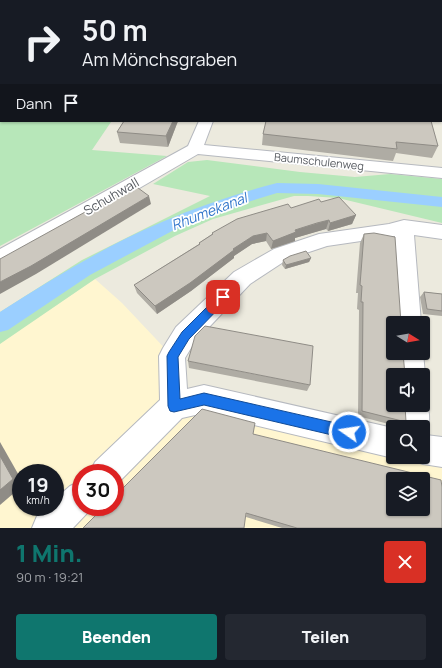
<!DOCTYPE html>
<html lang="de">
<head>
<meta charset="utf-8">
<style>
  :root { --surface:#171b24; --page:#242831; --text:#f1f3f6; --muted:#9ea1a6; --accent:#0f766e }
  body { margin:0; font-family:Manrope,sans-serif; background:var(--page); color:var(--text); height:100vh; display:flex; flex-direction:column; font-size:15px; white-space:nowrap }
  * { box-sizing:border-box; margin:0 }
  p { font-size:13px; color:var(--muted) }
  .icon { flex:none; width:22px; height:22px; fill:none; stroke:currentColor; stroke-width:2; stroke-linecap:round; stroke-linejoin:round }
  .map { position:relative; height:528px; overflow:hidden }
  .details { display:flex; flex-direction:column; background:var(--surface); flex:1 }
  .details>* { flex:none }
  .guide { position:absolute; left:0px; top:0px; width:442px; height:122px; box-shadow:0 1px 3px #0004; background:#171b24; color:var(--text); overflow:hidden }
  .needle { width:26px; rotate:101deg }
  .fabs { position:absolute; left:386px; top:316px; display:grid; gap:8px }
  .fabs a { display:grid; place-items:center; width:44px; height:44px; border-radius:4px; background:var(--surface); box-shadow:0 1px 3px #0004; font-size:20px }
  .speed { position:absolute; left:12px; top:464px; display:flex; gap:8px; font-size:20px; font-weight:700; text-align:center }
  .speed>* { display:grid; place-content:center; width:52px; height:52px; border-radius:50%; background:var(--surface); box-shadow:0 1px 3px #0004; line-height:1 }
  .speed small { font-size:10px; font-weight:400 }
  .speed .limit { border:6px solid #d22; background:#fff; color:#111 }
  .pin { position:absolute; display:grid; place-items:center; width:34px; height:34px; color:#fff; margin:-17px; border-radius:8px; box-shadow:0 2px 6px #0006 }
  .me { position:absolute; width:44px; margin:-22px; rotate:283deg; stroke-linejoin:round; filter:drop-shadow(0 0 3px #0008) }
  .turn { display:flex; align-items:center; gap:14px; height:84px; padding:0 16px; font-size:18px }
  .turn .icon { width:52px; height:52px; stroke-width:2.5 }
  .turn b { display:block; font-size:28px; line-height:34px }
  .then { display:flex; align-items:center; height:38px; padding:0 16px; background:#0003; gap:8px; font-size:15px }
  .round { display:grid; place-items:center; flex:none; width:42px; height:42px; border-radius:4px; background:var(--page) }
  .head { display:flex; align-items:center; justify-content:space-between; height:68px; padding:0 16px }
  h1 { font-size:24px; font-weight:800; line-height:30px; color:var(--accent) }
  .cta { display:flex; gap:8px; margin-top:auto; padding:8px 16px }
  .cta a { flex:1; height:46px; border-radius:4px; background:var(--accent); color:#fff; font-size:16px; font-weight:800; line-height:46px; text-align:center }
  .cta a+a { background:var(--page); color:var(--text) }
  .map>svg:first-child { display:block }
  .commercial { fill:#fff6d0; fill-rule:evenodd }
  .green { fill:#b7e7b9 }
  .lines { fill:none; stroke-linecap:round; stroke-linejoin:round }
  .canal { fill:#9bcfff; fill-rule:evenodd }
  .street-casing { stroke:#b6b9bf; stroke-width:2 }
  .street { fill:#fff; fill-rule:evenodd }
  .wall { fill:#afaca4 }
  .shaded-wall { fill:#8f8c86 }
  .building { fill:#ccc8bf; stroke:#8f8c86; fill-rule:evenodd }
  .route { fill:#1a73e8; stroke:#114b97 }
  .labels { text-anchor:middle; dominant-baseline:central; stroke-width:3.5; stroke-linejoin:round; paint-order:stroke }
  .far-street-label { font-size:11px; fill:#575b61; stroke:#fff }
  .street-label { font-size:13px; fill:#575b61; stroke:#fff }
  .water-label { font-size:14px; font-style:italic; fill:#3477cb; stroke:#fff }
</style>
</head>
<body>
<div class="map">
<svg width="442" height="528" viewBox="0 0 442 528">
  <rect width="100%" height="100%" fill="#eceade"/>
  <!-- commercial -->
  <path class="commercial" d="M95 279 122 303 172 356 174 406 393 457H423L442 452V528H0V343ZM21 473H55V507H21ZM81 473H115V507H81ZM393 479H423V509H393Z"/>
  <!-- green -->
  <g class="green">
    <polygon points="0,111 1,121 111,122 92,150 167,156 0,246"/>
    <polygon points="207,160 300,172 355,177 390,174 442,179 442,223 338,198 308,196 294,196 213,219 175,236 95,279 0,344 0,312 82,260 210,196 153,184 188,162"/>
  </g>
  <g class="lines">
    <!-- canal -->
    <path class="canal" d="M277 183 318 184 442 197V207L318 194 277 193 251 201 174 230 90 275 8 330 0 332V312C52 279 105 246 162 222 199 206 238 193 277 183Z"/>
    <!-- street casing -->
    <g class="street-casing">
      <g id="street">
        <polygon points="364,0 374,0 374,1 365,1"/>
        <polygon points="0,36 1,36 0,43"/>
        <polygon points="199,121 213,121 204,145 442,168 442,178 198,154 7,265 0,267 0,249 188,146"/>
        <polygon points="404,220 442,225 442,239 414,235 421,323 397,323 395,236 327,246 288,259 250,284 194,343 185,358 187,389 204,385 393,428 393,457 395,457 393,458 204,413 182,418 117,484 115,485 115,473 90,473 95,462 160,400 159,356 163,348 176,327 234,272 274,249 319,234 389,224"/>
        <polygon points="423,352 425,375 423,380 423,375 399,375 398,353 423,353"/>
        <path d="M423 395C430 406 431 423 426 435L442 437V467L423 464 412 460 411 457H423V427H401L400 405H423Z"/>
        <polygon points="81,481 81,507 93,507 73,528 32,528 37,516 47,507 55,507 55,499 70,486"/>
      </g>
    </g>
    <!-- street -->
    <use href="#street" class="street"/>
  </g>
  <!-- wall -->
  <g class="wall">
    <polygon points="395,0 442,0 442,15 441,15 441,1 395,1"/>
    <rect x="441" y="64" width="1" height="34"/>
    <polygon points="0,66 1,66 1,101 0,100"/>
    <polygon points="124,121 178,121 168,147 120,143 117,132"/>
    <polygon points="266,121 438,146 432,158 396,153 393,161 262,145 263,134"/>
    <polygon points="321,202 356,215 352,224 328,231 326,229 315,232 295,238 295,241 271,249 266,241 252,244 234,256 234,258 191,291 157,314 137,293 134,285 199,244 199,243 212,234 212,233 291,208"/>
    <polygon points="364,234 393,375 406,422 400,427 358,416 359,310 357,309 358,293 356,293 360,243"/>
    <polygon points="311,258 309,262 285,269 282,265 283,260"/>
    <polygon points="424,292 442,294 442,316 423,314 420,297"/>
    <polygon points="188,361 310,385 307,391 189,368"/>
    <polygon points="253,434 442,528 282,528 246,517"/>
  </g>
  <!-- shaded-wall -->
  <g class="shaded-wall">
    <polygon points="173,121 178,121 168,147 166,136"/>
    <polygon points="149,196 151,204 36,274 0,294 0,282"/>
    <polygon points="356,215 352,224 328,231 330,223"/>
    <polygon points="329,220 326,229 295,238 295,241 271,249 273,241 295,230"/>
    <polygon points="267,233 266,241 252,244 234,256 234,258 191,291 157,314 155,306 233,249 253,236"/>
    <polygon points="311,258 309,262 285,269 286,265"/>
    <polygon points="0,442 21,479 21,487 0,505"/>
  </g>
  <!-- building -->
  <g class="building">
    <polygon points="48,0 247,0 247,1 46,1"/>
    <rect x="282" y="0" width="13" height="1"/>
    <polygon points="398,0 442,0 442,10 441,10 441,1 399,1"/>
    <rect x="441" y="64" width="1" height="27"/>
    <rect x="0" y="66" width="1" height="25"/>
    <polygon points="124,121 173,121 166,136 117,132"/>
    <polygon points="266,121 431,121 438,146 396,142 397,149 263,134"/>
    <polygon points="134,185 149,196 31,266 0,282 0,259"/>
    <polygon points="339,197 356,215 330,223 329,220 317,223 295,230 296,232 273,241 267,233 253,236 233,249 234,250 190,283 155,306 134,285 200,244 199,243 213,234 212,233 237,219 288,204 291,208 319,199 321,202"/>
    <polygon points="374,233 395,237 401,323 393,323 393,353 403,353 405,375 393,375 393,405 405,405 406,422 362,411 363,302 361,302 362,286 360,285 364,234"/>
    <polygon points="306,251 311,258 286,265 283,260 290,256"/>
    <polygon points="424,292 442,294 442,311 427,309"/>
    <polygon points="205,326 313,346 310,385 188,361 195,336"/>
    <path d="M202 409 255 423 253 434 441 480 442 487V528H297L246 513 244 528H83L104 507H115V496ZM393 479H423V509H393Z"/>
    <polygon points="0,456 13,479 0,490"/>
  </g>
  <!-- route -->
  <polygon class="route" points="223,293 227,294 228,297 227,300 189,339 178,357 180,399 204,393 349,426 354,428 356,432 354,437 349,439 204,405 174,412 170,411 168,406 167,356 169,352 182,332 220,294"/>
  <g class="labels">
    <!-- far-street labels -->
    <g class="far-street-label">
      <text transform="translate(319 161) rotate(6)">Baumschulenweg</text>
    </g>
    <!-- street labels -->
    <g class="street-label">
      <text transform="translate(111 196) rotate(-30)">Schuhwall</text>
    </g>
    <!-- water labels -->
    <g class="water-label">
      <text transform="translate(209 211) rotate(-21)">Rhumekanal</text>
    </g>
  </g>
</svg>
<div class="fabs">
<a><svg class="needle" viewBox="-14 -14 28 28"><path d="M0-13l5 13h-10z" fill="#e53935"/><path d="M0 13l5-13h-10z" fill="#9ea1a6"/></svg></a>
<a><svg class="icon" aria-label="sound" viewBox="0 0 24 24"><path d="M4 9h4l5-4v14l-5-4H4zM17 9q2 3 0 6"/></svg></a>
<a><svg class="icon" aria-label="search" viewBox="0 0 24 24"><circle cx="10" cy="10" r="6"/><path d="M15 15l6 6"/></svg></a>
<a><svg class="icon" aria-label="layers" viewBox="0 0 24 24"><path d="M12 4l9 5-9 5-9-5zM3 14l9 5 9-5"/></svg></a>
</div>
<div class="speed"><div>19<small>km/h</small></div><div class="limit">30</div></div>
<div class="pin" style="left:223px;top:297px;background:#d93025"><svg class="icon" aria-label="arrive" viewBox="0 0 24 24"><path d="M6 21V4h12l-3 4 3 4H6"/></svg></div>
<svg class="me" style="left:349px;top:432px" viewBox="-20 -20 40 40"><circle r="17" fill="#1a73e8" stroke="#fff" stroke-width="3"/><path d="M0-11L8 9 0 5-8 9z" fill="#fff"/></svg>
<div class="guide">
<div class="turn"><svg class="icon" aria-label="right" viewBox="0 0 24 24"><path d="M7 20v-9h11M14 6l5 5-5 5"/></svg><div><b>50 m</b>Am Mönchsgraben</div></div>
<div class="then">Dann<svg class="icon" aria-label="arrive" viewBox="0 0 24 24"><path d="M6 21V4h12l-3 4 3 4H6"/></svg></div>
</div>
</div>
<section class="details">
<div class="head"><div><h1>1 Min.</h1><p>90 m · 19:21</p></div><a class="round" style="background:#d93025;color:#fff"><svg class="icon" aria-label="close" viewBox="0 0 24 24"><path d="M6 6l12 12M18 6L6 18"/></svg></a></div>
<div class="cta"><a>Beenden</a><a>Teilen</a></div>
</section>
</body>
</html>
